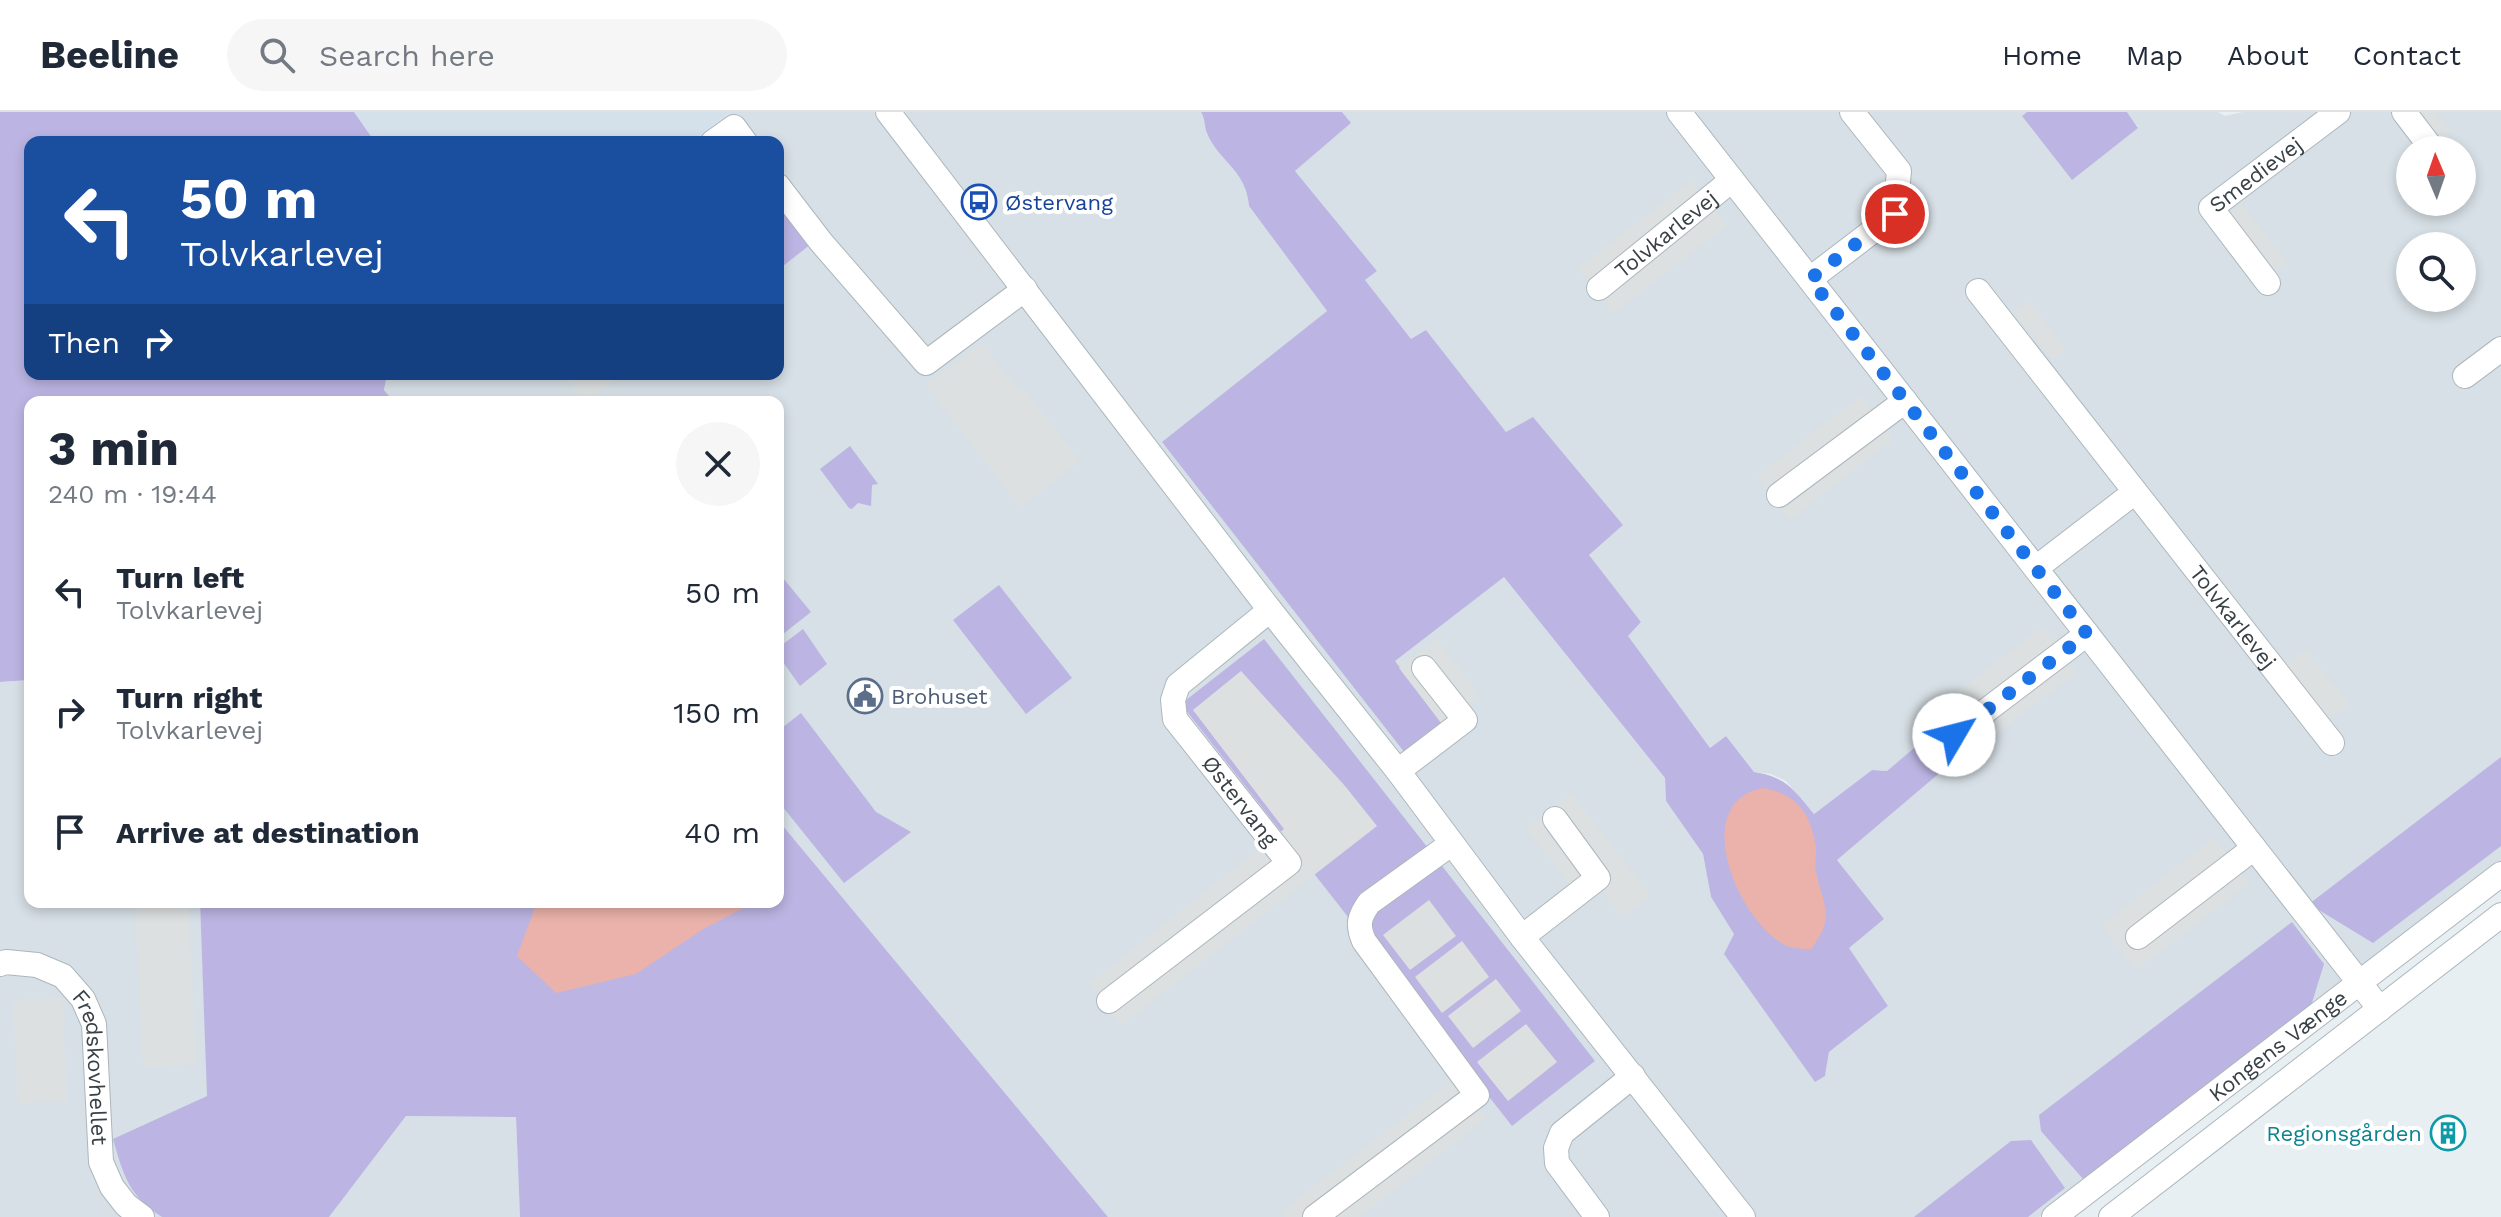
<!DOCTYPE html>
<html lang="en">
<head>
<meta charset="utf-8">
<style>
  :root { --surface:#fff; --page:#f6f6f7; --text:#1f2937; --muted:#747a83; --line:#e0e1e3 }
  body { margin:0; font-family:"Work Sans",sans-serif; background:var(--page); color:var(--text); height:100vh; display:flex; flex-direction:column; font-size:30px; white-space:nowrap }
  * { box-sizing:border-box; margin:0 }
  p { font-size:26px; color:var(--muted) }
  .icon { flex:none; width:44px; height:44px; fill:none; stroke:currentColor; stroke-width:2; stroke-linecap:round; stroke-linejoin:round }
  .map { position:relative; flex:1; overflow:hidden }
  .panel { position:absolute; left:24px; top:284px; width:760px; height:512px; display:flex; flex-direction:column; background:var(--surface); border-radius:16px; box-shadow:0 4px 12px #0003 }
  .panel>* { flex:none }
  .guide { position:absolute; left:24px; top:24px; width:760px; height:244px; border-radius:16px; box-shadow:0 4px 12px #0003; background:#1a4fa0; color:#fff; overflow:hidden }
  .needle { width:52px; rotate:358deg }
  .tools { position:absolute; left:2396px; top:24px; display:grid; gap:16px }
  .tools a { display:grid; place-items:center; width:80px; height:80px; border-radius:50%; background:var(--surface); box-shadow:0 4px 12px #0003; font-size:40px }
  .pin { position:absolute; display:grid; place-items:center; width:68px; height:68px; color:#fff; margin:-34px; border:4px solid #fff; border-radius:50%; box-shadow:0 2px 8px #0007 }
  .me { position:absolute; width:88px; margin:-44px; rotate:53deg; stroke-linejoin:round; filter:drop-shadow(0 0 6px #0008) }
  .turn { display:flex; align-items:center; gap:28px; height:168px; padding:0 24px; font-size:36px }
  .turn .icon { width:104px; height:104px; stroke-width:2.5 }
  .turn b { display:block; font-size:56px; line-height:68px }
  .then { display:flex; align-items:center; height:76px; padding:0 24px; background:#0003; gap:16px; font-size:30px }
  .round { display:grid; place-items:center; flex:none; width:84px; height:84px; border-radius:42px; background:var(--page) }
  .summary { display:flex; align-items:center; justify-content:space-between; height:136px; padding:0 24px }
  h1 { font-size:48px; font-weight:700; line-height:60px }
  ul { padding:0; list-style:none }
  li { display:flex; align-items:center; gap:24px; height:120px; padding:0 24px }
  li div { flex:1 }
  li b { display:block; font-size:30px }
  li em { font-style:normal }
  header { display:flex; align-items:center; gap:48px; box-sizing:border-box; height:112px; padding:0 40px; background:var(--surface); border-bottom:2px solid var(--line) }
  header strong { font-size:38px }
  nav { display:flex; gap:44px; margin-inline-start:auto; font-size:28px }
  .search { width:560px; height:72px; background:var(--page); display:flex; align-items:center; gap:20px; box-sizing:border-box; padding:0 28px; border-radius:44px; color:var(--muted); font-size:30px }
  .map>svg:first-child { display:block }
  .residential { fill:#d7e0e6; fill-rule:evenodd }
  .education { fill:#d4e1eb }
  .green { fill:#bcb5e3 }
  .parking { fill:#dde0e1 }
  .water { fill:#eab2aa }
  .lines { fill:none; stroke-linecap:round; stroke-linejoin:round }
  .minor-casing { stroke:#acb7bd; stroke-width:26 }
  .minor { stroke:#fff; stroke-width:24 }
  .route { stroke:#1a73e8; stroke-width:14; stroke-dasharray:0 25.2 }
  .labels { text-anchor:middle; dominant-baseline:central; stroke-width:8; stroke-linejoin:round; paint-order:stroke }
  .street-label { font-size:22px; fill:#384146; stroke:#fff }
  .transit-label { font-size:22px; fill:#164399; stroke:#fff; text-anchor:start }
  .service-label { font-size:22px; fill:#4e5e75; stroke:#fff; text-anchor:start }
  .culture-label { font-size:22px; fill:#0d838f; stroke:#fff; text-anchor:end }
</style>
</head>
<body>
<header>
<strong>Beeline</strong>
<div class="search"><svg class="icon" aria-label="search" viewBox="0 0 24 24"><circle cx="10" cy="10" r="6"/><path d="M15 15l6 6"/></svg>Search here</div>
<nav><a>Home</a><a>Map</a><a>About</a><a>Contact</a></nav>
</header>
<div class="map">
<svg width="2501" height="1105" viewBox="0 0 2501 1105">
  <rect width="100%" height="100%" fill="#e8eff3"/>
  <!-- residential -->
  <g class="residential">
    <path d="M730 0H1201L1206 7V22L1248 77 1249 94 1327 199 1162 331 1394 549 1504 464 1665 666 1666 689 1703 742 1711 785 1825 964 1829 940 1888 894 1848 836 1884 807 1837 748 1962 642 1939 616 1887 659 1872 658 1814 702 1786 669 1771 662 1754 660 1726 624 1710 636 1627 524 1641 510 1588 443 1623 413 1506 320 1426 218 1411 228 1365 168 1377 159 1295 59 1350 12 1342 0H2027L2023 3 2138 15 2127 0H2218L2225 4 2243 0H2501V750L2039 1105H1108L778 708V290H394L384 279 387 262H778V30H691ZM2410 38H2462V90H2410ZM2410 134H2462V186H2410Z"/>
    <polygon points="30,568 30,790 200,790 208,984 145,1095 162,1105 0,1105 0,570"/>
    <polygon points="406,1004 516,1005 520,1105 329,1105"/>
  </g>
  <!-- education -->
  <polygon class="education" points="354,0 730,0 691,30 375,30"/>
  <!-- green -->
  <g class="green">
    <polygon points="0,0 354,0 375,30 30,30 30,262 387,262 384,278 394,290 30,290 30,568 0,570"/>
    <path d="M1201 0H1342L1351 11 1295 59 1377 159 1365 168 1411 227 1426 218 1506 320 1533 305 1623 413 1589 443 1641 510 1628 524 1710 636 1726 624 1754 660C1786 665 1794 678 1814 702L1872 658 1887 659 1939 615 1962 642 1837 748 1884 807 1849 836 1888 894 1829 940 1825 964 1815 970 1724 842 1734 822 1711 785 1703 742 1666 689 1665 666 1504 465 1395 549 1442 612 1405 641 1162 330 1327 199 1249 94C1247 61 1222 51 1208 24 1204 16 1206 8 1201 0Z"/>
    <polygon points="2027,0 2127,0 2138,16 2072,68 2022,4"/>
    <polygon points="778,90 811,132 778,158"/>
    <polygon points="850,334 878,372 872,373 871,394 858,391 852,397 849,396 820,357"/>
    <polygon points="778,460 811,500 778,526"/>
    <polygon points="999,473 1072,566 1026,602 953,508"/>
    <polygon points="803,517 827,552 800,574 778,543 778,536"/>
    <polygon points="1264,527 1595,949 1512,1014 1181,592"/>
    <polygon points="801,601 876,700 911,720 844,771 778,689 778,619"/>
    <polygon points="2501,645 2501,734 2373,831 2309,792"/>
    <path d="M778 708 1108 1105H520L516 1005 406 1004 329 1105H162C129 1085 123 1062 113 1027L207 984 200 790H778Z"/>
    <polygon points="2292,810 2324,852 2310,897 2083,1067 2041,1019 2039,1003"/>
    <polygon points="2031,1028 2065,1076 2028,1105 1914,1105 2011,1029"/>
  </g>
  <!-- parking -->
  <g class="parking">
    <polygon points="2408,0 2435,0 2451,20 2434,33"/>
    <polygon points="1691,69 1726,114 1613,201 1578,156"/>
    <polygon points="2241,92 2287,150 2270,163 2224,105"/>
    <polygon points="2028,189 2066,237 2052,247 2013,200"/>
    <polygon points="981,231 1020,280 1024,277 1080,349 1020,395 926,273"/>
    <polygon points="561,262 622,262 586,290"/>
    <polygon points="1861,284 1894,327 1790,407 1757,364"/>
    <polygon points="2042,515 2077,560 1964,646 1929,602"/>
    <polygon points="1436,527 1479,583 1442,612 1399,556"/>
    <polygon points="2305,538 2349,592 2330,607 2286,552"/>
    <polygon points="1241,559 1345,674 1377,714 1121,913 1089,872 1284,717 1193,598"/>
    <polygon points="1571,681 1651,784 1623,805 1599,775 1582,788 1526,716"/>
    <polygon points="2214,726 2249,771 2136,858 2102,813"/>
    <polygon points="1429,788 1456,824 1410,858 1383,823"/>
    <polygon points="135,790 188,790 196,952 143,955"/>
    <polygon points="1462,829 1489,865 1442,901 1415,865"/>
    <polygon points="1496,867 1521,899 1473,936 1448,904"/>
    <polygon points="62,886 67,989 18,991 13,888"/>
    <polygon points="1526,912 1557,950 1508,989 1477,950"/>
    <polygon points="1455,966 1486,1006 1359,1105 1285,1105 1281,1100"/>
  </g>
  <!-- water -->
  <g class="water">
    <path d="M1763 676C1798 682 1811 702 1816 736 1817 744 1814 752 1816 760 1823 793 1836 805 1811 837 1803 837 1794 837 1787 834 1739 812 1687 691 1763 676Z"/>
    <polygon points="537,790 755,790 705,816 636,862 556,881 517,844"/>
  </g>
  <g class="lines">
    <!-- minor casing -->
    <g class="minor-casing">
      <g id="minor">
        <polyline points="888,0 1270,498 1398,659 1522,825 1743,1105"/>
        <polyline points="1679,0 2380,897"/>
        <polyline points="2404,0 2433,38"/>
        <polyline points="713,30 734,15 745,30"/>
        <polyline points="778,74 821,130 926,251 1025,177"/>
        <polyline points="1810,167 1895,102 1899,59 1852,0"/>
        <path id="s1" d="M2268 171 2211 96 2338 0"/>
        <path id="s2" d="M1599 176 1732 68"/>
        <path id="s3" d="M1978 179 2332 631"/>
        <polyline points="2465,264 2501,237"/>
        <polyline points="1779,383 1905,289"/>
        <polyline points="2036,456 2135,380"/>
        <polyline points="1954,623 2087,522"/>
        <polyline points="1398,659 1465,608 1424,556"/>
        <polyline points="1522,825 1598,766 1555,707"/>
        <polyline points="2138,825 2254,736"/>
        <path id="s4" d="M0 852 6 850 37 853 63 864 83 887 94 912 101 1050 112 1075 126 1093 142 1105"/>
        <polyline points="1109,889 1289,751 1175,607 1173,588 1178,573 1270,498"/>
        <path d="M1315 1105 1477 983 1364 829C1357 813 1359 805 1369 791L1451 732"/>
        <polyline points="1597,1105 1557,1051 1556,1036 1562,1021 1633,964"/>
        <path id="s5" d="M2054 1105 2501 762"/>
        <polyline points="2111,1105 2501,803"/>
      </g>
    </g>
    <!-- minor -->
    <use href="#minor" class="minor"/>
  </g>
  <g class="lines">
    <!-- route -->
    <polyline class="route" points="1895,102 1810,167 2087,522 1954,623"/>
  </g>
  <!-- icons -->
  <defs>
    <g id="bus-ring" transform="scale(1.8)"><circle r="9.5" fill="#fff" stroke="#1a4fb4" stroke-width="1.5"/><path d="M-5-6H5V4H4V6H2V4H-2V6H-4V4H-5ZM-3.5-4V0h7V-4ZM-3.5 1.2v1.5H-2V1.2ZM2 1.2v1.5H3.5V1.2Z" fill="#1a4fb4"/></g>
    <g id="civic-ring" transform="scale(1.8)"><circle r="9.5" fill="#fff" stroke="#5c6f8a" stroke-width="1.5"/><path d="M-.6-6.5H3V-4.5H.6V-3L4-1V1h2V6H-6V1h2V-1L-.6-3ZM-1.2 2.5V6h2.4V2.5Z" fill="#5c6f8a"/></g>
    <g id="building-ring" transform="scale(1.8)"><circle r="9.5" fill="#fff" stroke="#0f9aa8" stroke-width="1.5"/><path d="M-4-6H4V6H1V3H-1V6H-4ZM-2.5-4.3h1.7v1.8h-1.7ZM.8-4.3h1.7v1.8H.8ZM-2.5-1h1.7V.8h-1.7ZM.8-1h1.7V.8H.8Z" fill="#0f9aa8"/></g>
  </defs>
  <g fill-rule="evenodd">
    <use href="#bus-ring" x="979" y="90"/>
    <use href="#civic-ring" x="865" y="584"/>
    <use href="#building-ring" x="2448" y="1021"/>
  </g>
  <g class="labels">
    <!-- street labels -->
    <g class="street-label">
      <text stroke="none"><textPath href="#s1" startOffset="150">Smedievej</textPath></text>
      <text stroke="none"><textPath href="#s2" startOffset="86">Tolvkarlevej</textPath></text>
      <text stroke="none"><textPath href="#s3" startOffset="414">Tolvkarlevej</textPath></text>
      <text transform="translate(1240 689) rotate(52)">Østervang</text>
      <text stroke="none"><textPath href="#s5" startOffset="282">Kongens Vænge</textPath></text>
      <text stroke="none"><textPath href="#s4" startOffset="166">Fredskovhellet</textPath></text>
    </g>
    <!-- transit labels -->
    <g class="transit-label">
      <text x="1005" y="90">Østervang</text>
    </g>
    <!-- service labels -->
    <g class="service-label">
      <text x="891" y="584">Brohuset</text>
    </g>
    <!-- culture labels -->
    <g class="culture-label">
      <text x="2422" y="1021">Regionsgården</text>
    </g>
  </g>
</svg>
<div class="tools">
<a><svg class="needle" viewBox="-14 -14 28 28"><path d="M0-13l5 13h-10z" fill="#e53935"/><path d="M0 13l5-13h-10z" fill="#747a83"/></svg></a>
<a><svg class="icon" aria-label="search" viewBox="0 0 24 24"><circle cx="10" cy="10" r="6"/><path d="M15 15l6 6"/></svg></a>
</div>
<div class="pin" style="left:1895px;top:102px;background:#d93025"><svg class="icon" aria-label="arrive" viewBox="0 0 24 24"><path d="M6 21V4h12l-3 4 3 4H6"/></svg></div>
<svg class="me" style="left:1954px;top:623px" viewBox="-20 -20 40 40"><circle r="19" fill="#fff"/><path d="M0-13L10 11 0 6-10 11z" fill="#1a73e8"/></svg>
<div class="guide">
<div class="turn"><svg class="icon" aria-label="left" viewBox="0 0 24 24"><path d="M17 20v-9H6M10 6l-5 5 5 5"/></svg><div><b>50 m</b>Tolvkarlevej</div></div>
<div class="then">Then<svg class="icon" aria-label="right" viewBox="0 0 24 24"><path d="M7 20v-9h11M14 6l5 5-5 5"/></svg></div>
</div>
<section class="panel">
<div class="summary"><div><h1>3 min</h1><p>240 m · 19:44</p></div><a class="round"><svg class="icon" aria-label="close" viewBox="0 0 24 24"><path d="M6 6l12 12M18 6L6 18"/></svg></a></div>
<ul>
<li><svg class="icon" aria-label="left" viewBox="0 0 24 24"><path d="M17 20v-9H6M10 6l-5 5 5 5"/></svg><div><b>Turn left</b><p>Tolvkarlevej</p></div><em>50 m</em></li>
<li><svg class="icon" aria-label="right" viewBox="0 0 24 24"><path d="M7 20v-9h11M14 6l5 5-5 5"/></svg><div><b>Turn right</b><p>Tolvkarlevej</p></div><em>150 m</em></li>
<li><svg class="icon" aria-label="arrive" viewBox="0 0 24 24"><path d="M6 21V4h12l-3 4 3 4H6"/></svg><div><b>Arrive at destination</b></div><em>40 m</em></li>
</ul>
</section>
</div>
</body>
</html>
